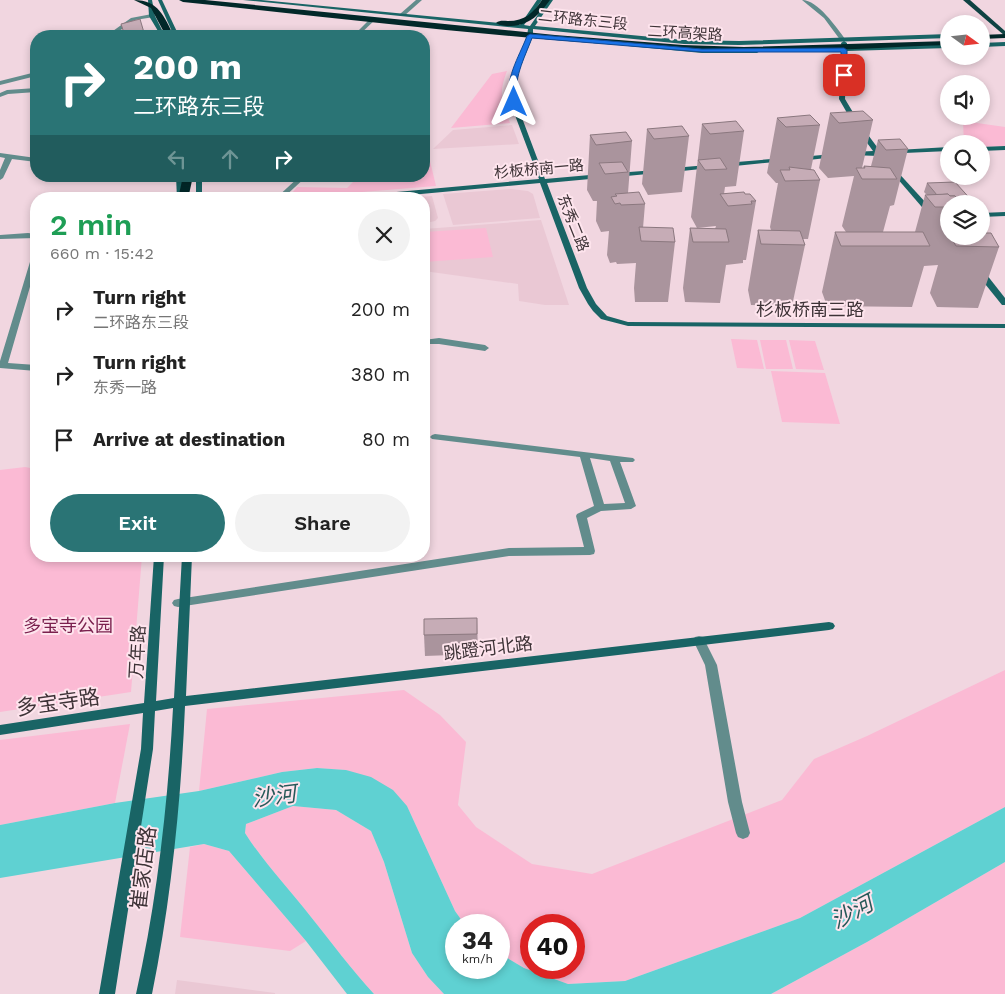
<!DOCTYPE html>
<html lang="en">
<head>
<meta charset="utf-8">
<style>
  :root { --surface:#fff; --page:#f2f2f2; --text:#222; --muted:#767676; --accent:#2a7475 }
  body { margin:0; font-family:"Work Sans","Noto Sans SC",sans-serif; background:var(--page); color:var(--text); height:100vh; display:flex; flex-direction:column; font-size:19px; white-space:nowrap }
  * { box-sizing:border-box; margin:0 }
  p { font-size:16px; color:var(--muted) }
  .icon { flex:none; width:28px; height:28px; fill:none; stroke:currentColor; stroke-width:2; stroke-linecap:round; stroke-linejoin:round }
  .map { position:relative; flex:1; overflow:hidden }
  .side { position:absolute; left:30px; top:192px; width:400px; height:370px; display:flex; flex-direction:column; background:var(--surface); border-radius:20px; box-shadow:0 2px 8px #0003 }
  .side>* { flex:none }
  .guide { position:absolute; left:30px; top:30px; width:400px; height:152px; border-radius:20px; box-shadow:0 2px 8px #0003; background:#2a7475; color:#fff; overflow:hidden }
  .needle { width:32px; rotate:105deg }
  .controls { position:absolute; left:940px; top:15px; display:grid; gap:10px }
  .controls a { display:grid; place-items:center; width:50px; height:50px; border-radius:50%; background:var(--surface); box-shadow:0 2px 8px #0003; font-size:25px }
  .speed { position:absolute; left:445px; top:914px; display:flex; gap:10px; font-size:25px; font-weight:700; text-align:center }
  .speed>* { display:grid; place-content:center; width:65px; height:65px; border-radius:50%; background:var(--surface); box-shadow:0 2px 8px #0003; line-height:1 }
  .speed small { font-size:12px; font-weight:400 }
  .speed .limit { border:8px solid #d22; background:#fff; color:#111 }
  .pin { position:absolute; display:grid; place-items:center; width:42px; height:42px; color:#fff; margin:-21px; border-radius:10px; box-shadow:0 2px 8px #0006 }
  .me { position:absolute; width:55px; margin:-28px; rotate:0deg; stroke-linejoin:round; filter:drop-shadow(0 0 4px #0008) }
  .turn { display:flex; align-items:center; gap:18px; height:105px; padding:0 20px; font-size:22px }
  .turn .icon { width:65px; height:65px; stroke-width:2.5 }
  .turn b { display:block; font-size:35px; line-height:42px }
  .lanes { display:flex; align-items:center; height:48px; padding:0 20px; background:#0003; justify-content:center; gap:25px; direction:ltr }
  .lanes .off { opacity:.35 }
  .round { display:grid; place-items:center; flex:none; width:52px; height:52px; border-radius:26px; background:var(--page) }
  .overview { display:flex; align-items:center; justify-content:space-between; height:85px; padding:0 20px }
  h1 { font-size:30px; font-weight:600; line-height:38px; color:#1e9e55 }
  .action { display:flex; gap:10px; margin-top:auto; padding:10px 20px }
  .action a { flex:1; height:58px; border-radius:30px; background:var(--accent); color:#fff; font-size:20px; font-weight:600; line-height:58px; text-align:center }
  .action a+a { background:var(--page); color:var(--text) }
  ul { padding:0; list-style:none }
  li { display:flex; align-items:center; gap:15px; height:65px; padding:0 20px }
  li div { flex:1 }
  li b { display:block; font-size:19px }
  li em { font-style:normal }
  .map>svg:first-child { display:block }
  .built { fill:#eac8d4 }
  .green { fill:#fbbad4; fill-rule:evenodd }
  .water { fill:#5fd1d2 }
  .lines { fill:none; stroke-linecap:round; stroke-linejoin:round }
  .street { fill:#628c8c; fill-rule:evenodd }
  .secondary { fill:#196465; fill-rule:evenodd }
  .primary { fill:#0f4343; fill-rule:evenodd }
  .highway { fill:#022829; fill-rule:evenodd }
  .wall { fill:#aa949d }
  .building { fill:#c6acb6; stroke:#8b787f }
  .route { fill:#1a73e8; stroke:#114b97 }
  .labels { text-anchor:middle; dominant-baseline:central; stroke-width:4; stroke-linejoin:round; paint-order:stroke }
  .far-street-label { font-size:15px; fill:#3e3337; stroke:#fee4ed }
  .street-label { font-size:18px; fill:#3e3337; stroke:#fee4ed }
  .park-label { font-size:18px; fill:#7b204e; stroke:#fee4ed }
  .near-street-label { font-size:21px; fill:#3e3337; stroke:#fee4ed }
  .near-water-label { font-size:22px; font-style:italic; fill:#275959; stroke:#fee4ed }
</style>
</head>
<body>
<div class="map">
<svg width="1005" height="994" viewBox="0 0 1005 994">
  <rect width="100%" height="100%" fill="#f1d6e0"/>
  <!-- built -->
  <g class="built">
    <polygon points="512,125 519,144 433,149 453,130"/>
    <polygon points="511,189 528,191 533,194 540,218 453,225 443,194"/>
    <polygon points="432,196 438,218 435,221 426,223 424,223 424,199 394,199"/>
    <polygon points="541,220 569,305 545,305 519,301 518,284 424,271 424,229"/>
    <polygon points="177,980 275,993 275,994 175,994"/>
  </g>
  <!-- green -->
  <g class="green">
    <path d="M507 71C498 94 502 102 510 123L451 128 492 74Z"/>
    <polygon points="963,121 1005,127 1005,146 981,147 981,144 964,144"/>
    <polygon points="424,160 430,161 436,186 288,198 297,187 347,188 359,176 424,176"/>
    <polygon points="486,228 493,257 424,262 424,232"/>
    <polygon points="731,339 757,340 764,369 737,368"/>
    <polygon points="760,340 786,340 793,369 766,369"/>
    <polygon points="789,340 815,341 824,370 796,369"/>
    <polygon points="771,371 825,373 840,424 782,422"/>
    <polygon points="25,467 36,469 36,556 142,556 131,692 0,712 0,470"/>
    <path d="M1005 670V807L800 918 625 981 568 984 524 968 499 953V925H465L455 911 407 806 346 770 316 768 282 772 199 791 207 709 404 690 440 715 466 742 458 805 476 827 532 864 592 874 782 800 814 759 867 736ZM531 925H574V968H531Z"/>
    <polygon points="130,724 115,803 0,825 0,740"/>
    <path d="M293 806 336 810 371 831 384 862 412 953 428 977 444 994H374C351 969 332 943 311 917 289 889 264 863 245 833L246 824Z"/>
    <polygon points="204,844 229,851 306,941 290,951 180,937 190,847"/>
    <polygon points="1005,862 1005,994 771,994 867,942"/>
  </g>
  <!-- water -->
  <path class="water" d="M317 768 346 770 371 777 393 790 407 806 455 911 465 925H456V968H499V953L524 968 568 984 625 981 800 918 1005 807V862L867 942 771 994H444L428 977 412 953 384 862 371 831 336 810 293 806 246 824 245 833C264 863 289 889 311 917 332 943 351 969 374 994H347L306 941 229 851 204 844 0 878V825L115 803 199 791 282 772Z"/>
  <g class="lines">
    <!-- street -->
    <g class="street">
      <polygon points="416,0 422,0 404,16 400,16 400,14"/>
      <path d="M802 0C818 0 836 27 846 40L845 41H841L824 18Z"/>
      <polygon points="152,14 154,17 135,20 112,36 106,36 131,18"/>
      <polygon points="371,18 376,19 358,36 353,36"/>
      <polygon points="36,72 36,76 0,85 0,81"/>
      <polygon points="36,88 36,92 8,94 0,97 0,93 7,90"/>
      <polygon points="0,153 36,158 36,162 12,159 3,178 0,180 0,170 5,158 0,157"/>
      <polygon points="300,176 307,176 282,199 275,199"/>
      <polygon points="28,233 36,234 36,238 0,239 0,235"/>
      <polygon points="33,252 36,252 36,266 8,363 36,365 36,371 0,368 0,361"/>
      <polygon points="439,338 485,345 489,348 485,351 439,344 424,344 424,340"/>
      <path d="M435 434 633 458 635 460 633 462H620L636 506 631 509 601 511 587 518 595 551 594 554 590 555 509 556 178 607 174 606 172 603 174 600 178 599 509 548 584 547 576 516 577 514 594 506 580 457 432 439 430 437 432 435ZM590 458 610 461 625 503 604 504Z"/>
      <polygon points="699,636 703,637 717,665 742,802 750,833 748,837 743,839 738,837 736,833 728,802 705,665 693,640 695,637"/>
    </g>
    <!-- secondary -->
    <g class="secondary">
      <polygon points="148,0 152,0 155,16 165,36 161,36 149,16"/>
      <polygon points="158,0 162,0 179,36 174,36"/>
      <path d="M243 0H261L520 25 537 0H542L524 25 530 26 548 0H553L535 26 684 40 739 41 949 34V38L739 45 684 44 533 29V36L516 78 515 91 516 102 545 179 601 174 604 176 601 178 547 183 587 288 596 304 607 316 628 322 1005 324V328L628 326 601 319 593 311 588 304 579 288 540 183 367 199H338L341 197 539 179 510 102C508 76 518 60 527 36L528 29Z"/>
      <polygon points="844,41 847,43 847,47 949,44 949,48 847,51 845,99 860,124 880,151 949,147 949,151 882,154 879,156 850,155 849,154 852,152 873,151 854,125 839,99 842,51 817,52 814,50 817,48 842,48 841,43"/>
      <polygon points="1005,42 1005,46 981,47 981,43"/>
      <polygon points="630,43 702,49 757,49 760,51 757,53 702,53 628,46 628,44"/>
      <polygon points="1005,146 1005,150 981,151 981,147"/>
      <polygon points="833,154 835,155 835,157 800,161 797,159 800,157"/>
      <polygon points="783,158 785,159 785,161 725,167 722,165 725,163"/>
      <polygon points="708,165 711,167 710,168 673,172 670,170 673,168"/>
      <polygon points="890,168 894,168 949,228 949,235 946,235 890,170"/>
      <polygon points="656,170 658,171 658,173 616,177 613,175 616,173"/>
      <polygon points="176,176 182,176 183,199 177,199"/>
      <rect x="196" y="176" width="6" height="23"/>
      <polygon points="1005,212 1005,216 981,217 981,213"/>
      <polygon points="977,270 983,270 1005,298 1005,305 1002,305 977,274"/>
      <path d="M154 556H164L156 701 174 698 182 556H192L186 696 829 622 833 623 835 626 833 629 829 630 185 706C181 801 171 901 152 994H136C157 902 168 802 173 708L155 711 153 749 115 994H99L141 749 143 713 0 735V725L144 703Z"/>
    </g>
    <!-- primary -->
    <polygon class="primary" points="963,0 970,0 1005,31 1005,36"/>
    <!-- highway -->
    <g class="highway">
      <path d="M134 0C159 0 164 17 174 36H166L151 8Z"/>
      <path d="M179 0H205L555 35 683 45 744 47 949 41V45C860 48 771 55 683 49 516 40 349 19 183 2Z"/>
      <path d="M542 0H550C540 14 530 25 511 26 506 26 501 26 496 23 500 20 503 21 508 21 525 21 533 13 542 0Z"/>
      <polygon points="1005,34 1005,38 981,39 981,35"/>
      <polygon points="183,176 193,176 188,199 178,199"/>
    </g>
  </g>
  <!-- wall -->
  <g class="wall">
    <polygon points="830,113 873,120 862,168 863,168 864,166 871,166 878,140 908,149 894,205 890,206 883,232 915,232 925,195 927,195 924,192 927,183 974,203 974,204 949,204 949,236 981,236 999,247 978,308 937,307 930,293 938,265 924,266 912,307 827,306 822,292 835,232 846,232 842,226 854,176 828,178 819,168"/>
    <polygon points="777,118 820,125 811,169 820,180 808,239 803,239 805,245 792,306 751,305 748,290 758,230 771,230 770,227 778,183 776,183 767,173"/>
    <polygon points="702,124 744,131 736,186 725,187 724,194 745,194 756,201 746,260 743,260 743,263 726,265 720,303 685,302 683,288 690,228 715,229 716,226 697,228 691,217"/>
    <polygon points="647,129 689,136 682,192 648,195 642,184"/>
    <polygon points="590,135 632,141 628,193 645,204 643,228 675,242 668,302 635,302 634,288 636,263 617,264 616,262 610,263 607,255 609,231 601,232 596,221 597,201 593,201 587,190"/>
    <polygon points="477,618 478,654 425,656 424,635"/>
  </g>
  <!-- building -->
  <g class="building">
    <polygon points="140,19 145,36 119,36 125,36 121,24"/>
    <polygon points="863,111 873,120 839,123 830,113"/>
    <polygon points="810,115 820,125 786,127 777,118"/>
    <polygon points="736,121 744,131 710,134 702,124"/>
    <polygon points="682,126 689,136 654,139 647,129"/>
    <polygon points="626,132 632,141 596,145 590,135"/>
    <polygon points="900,139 908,149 886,150 878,140"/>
    <polygon points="720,158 727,169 705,170 698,160"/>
    <polygon points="622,162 628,172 605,174 599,163"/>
    <polygon points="864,166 890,168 897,179 862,179 856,168 865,168"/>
    <polygon points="789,167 814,170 820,180 785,181 780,170 790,170"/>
    <polygon points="955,182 974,203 962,203 955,196 950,196 948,194 937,195 927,183"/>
    <polygon points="639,192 645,204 621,205 620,203 615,204 611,197 617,196 615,194"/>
    <polygon points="744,192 745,194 750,194 756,201 751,201 752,204 728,206 720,194"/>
    <polygon points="948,194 950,196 955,196 962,203 949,204 949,207 935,207 925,195"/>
    <polygon points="639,227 673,228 675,242 641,241"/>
    <polygon points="690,228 726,229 729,242 693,242"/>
    <polygon points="758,230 800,231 805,245 761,244"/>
    <polygon points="835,232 923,232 930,246 841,246"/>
    <polygon points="981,233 991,233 999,247 956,246 950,236 981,236"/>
    <polygon points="477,618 477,634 424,635 424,619"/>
  </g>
  <!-- route -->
  <path class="route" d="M530 34 702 49 844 48 847 50V75L844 77 841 75V52H702L532 38C524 59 513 79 517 102L511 103C503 81 519 57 527 36Z"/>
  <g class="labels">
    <!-- far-street labels -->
    <g class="far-street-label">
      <text transform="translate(583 20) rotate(6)">二环路东三段</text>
      <text transform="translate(685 33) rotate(3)">二环高架路</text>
      <text transform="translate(539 169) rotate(-5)">杉板桥南一路</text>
      <text transform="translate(573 223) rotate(68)">东秀二路</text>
    </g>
    <!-- street labels -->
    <g class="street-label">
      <text x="810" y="309">杉板桥南三路</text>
      <text transform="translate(488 648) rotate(-7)">跳蹬河北路</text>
      <text transform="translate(137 652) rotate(-87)">万年路</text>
    </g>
    <!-- park labels -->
    <g class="park-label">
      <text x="68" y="625">多宝寺公园</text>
    </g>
    <!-- near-street labels -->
    <g class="near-street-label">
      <text transform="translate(58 702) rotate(-8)">多宝寺路</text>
      <text transform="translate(143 868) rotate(-83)">崔家店路</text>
    </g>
    <!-- near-water labels -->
    <g class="near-water-label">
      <text transform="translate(274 796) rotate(-7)">沙河</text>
      <text transform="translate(852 912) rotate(-28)">沙河</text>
    </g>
  </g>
</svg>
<div class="controls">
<a><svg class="needle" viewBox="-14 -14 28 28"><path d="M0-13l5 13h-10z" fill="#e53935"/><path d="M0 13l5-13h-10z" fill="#767676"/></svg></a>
<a><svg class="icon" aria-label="sound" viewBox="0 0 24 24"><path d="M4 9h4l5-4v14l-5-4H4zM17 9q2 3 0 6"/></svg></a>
<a><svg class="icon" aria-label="search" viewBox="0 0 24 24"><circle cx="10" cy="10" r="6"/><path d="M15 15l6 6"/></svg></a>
<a><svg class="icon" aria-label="layers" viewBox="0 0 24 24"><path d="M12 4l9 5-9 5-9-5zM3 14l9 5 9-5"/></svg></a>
</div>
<div class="speed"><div>34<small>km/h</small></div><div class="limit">40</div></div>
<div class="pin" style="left:844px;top:75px;background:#d93025"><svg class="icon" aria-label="arrive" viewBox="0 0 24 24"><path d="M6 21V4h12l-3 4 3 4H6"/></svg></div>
<svg class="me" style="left:514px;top:102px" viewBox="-20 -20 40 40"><path d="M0-17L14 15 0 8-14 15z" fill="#1a73e8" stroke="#fff" stroke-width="4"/></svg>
<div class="guide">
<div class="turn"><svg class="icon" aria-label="right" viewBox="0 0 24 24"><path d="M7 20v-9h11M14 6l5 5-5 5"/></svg><div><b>200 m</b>二环路东三段</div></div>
<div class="lanes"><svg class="icon off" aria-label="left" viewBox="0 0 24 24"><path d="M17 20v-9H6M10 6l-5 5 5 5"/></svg><svg class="icon off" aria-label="ahead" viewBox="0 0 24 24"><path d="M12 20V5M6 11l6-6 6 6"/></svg><svg class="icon" aria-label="right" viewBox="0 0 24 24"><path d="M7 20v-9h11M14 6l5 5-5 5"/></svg></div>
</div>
<section class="side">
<div class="overview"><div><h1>2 min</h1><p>660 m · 15:42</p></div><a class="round"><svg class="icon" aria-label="close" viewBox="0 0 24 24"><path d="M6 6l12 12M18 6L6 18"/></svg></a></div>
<ul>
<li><svg class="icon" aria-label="right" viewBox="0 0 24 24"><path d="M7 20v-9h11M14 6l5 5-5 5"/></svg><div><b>Turn right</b><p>二环路东三段</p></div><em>200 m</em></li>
<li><svg class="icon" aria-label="right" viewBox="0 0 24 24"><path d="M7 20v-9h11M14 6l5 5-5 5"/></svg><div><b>Turn right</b><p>东秀一路</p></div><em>380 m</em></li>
<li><svg class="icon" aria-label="arrive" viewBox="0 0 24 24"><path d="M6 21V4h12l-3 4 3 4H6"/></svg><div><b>Arrive at destination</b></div><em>80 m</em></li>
</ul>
<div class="action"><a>Exit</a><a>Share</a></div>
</section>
</div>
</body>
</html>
